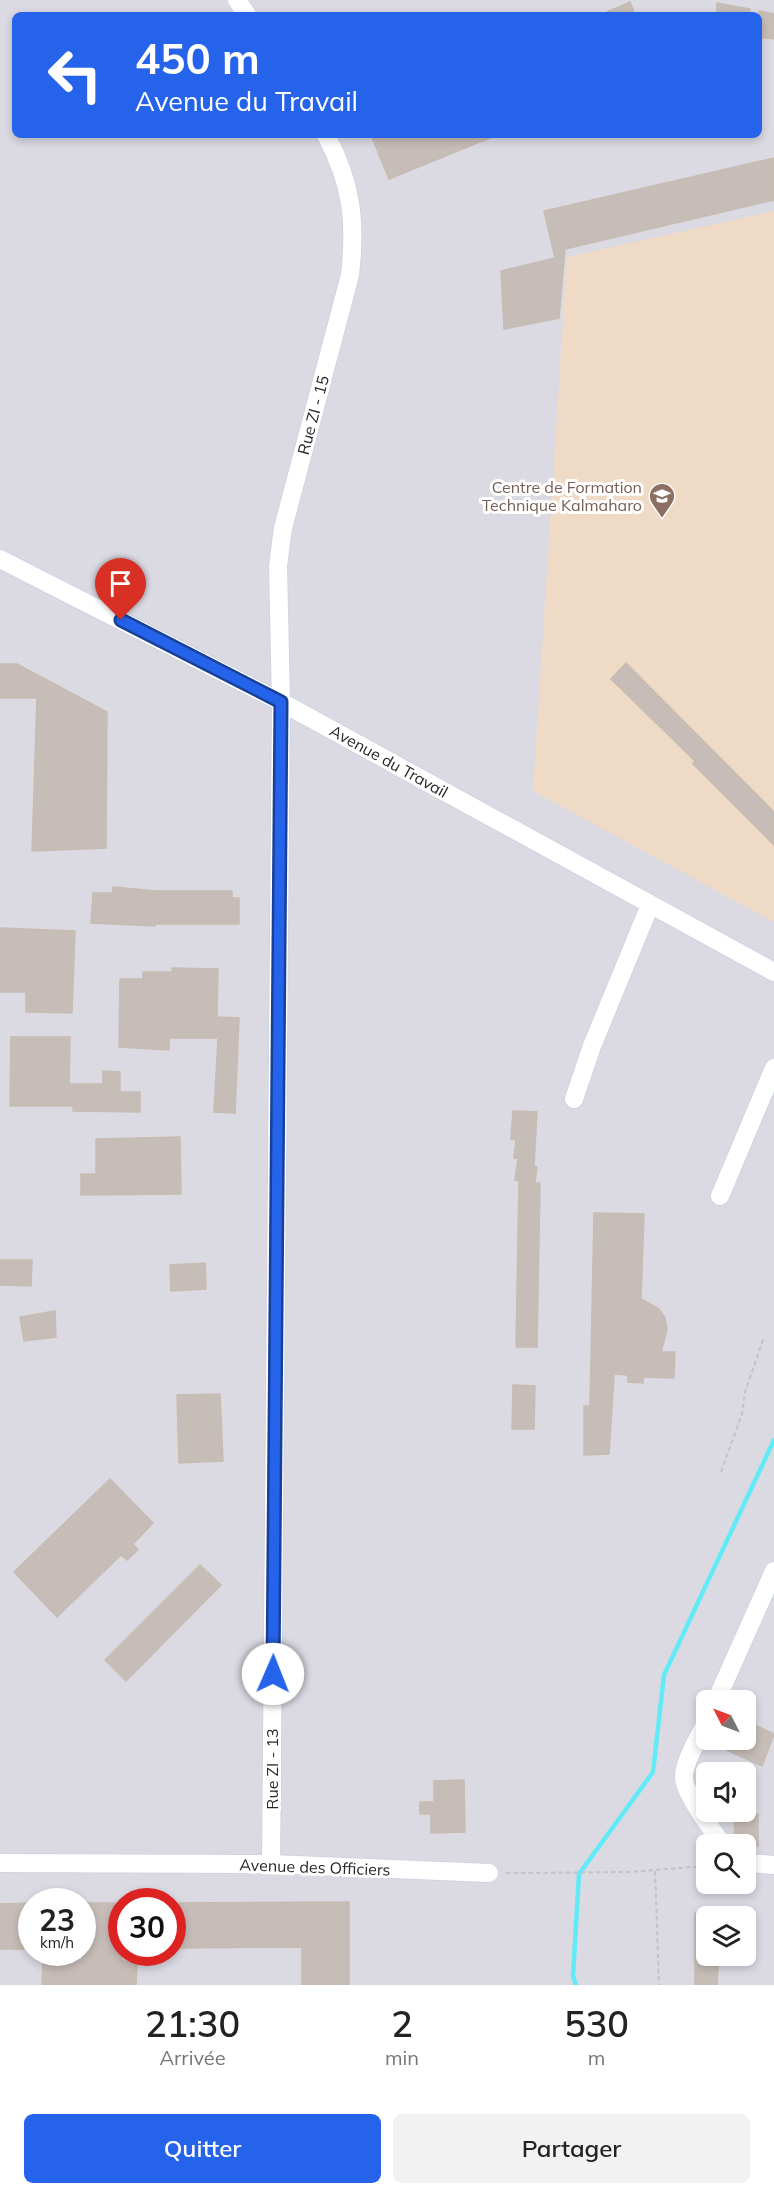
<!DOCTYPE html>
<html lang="fr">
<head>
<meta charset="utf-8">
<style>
  :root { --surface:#fff; --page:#f2f2f2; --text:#222; --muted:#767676; --accent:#2563eb }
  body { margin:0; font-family:Mulish,sans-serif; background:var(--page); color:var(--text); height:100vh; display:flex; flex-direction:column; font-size:22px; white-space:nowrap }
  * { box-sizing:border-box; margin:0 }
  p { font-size:20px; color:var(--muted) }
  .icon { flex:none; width:33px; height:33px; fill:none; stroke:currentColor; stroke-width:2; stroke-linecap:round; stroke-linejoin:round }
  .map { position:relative; height:1985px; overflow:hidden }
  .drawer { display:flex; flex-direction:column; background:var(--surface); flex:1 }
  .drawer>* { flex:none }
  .top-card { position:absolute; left:12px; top:12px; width:750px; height:126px; border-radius:9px; box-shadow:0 3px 9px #0003; background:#2563eb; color:#fff; overflow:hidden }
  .needle { width:39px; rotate:312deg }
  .tools { position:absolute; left:696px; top:1690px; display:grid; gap:12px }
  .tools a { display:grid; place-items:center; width:60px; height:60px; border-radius:9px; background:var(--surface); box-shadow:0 3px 9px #0003; font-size:30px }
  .speed { position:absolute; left:18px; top:1888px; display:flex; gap:12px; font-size:30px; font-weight:700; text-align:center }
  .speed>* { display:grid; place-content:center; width:78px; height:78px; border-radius:50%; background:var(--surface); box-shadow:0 3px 9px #0003; line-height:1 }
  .speed small { font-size:15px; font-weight:400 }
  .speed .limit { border:9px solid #d22; background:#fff; color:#111 }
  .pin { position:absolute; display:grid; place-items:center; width:51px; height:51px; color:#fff; margin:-62px -26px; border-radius:50% 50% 50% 0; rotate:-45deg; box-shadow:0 0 6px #0007 }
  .pin .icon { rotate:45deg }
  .me { position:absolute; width:66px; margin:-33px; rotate:1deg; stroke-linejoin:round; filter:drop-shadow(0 0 4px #0008) }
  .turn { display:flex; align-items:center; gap:21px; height:126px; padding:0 24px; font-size:27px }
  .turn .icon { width:78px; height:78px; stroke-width:2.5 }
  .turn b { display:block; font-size:42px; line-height:51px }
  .eta { display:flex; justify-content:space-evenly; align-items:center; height:102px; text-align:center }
  .eta b { font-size:36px; font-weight:600; line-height:42px }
  .button { display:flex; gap:12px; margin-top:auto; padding:12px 24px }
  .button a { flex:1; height:69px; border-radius:9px; background:var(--accent); color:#fff; font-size:24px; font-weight:600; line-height:69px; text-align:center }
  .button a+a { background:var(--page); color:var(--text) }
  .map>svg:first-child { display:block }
  .industrial { fill:#dbdae3; fill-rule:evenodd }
  .education { fill:#efdac6 }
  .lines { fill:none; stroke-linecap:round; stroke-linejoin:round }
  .stream { stroke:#62ebf7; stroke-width:4.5 }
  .building { fill:#c7bdb8; stroke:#c7bcb2; stroke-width:1.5 }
  .minor-casing { stroke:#cdd5e3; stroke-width:20 }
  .path { stroke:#c3c3c3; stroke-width:2; stroke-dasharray:4.5 3; stroke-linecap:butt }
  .minor { stroke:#fff; stroke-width:18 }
  .route-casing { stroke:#184099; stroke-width:15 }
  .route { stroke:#2563eb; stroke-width:10 }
  .labels { text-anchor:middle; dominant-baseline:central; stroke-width:6; stroke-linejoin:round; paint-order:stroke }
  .street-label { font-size:16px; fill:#282828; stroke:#fff }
  .education-label { font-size:16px; fill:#785e54; stroke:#fff; text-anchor:end }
</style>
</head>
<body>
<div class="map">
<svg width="774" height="1985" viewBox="0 0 774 1985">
  <rect width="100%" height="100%" fill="#ece0d8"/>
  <!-- industrial -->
  <path class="industrial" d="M0 0H774V1985H0ZM15 15H759V135H15ZM706 1701H746V1740H706ZM706 1773H746V1812H706ZM706 1845H746V1884H706ZM32 1902H82V1953H32ZM122 1902H172V1953H122ZM706 1917H746V1956H706Z"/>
  <!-- education -->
  <polygon class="education" points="774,211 774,922 533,791 567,257"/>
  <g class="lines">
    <!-- stream -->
    <polyline class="stream" points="576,1985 573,1976 579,1874 653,1772 664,1675 774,1440"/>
  </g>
  <!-- building -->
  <g class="building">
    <polygon points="630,2 635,15 600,15"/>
    <polygon points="717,3 750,9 749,15 717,15"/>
    <polygon points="759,11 774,14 774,39 759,37"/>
    <polygon points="371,135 497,135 389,179"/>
    <polygon points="774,158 774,200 565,249 559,318 504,329 501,271 555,258 544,211"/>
    <polygon points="626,663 774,812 774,845 693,764 695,761 611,679"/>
    <polygon points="0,664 17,664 107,712 106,848 32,851 37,698 0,698"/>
    <polygon points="113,887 157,891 232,891 232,898 239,898 239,924 155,924 155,926 91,923 93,893 113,893"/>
    <polygon points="0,928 75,931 72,1013 26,1012 26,992 0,992"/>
    <polygon points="172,968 218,969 217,1017 239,1018 235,1113 214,1112 218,1038 169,1038 169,1050 119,1047 120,979 143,979 143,972 172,972"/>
    <polygon points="11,1037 70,1037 69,1084 103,1084 103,1071 120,1072 120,1092 140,1092 140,1112 73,1111 73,1106 10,1106"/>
    <polygon points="513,1111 537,1112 534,1166 537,1167 535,1183 540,1183 537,1347 516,1347 519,1181 515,1180 518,1158 514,1158 516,1140 511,1139"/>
    <polygon points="180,1137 181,1194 81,1195 81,1174 96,1174 96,1139"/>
    <polygon points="594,1213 644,1214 641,1299 659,1309 665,1318 667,1330 661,1352 675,1352 674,1378 643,1377 643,1383 628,1382 628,1375 614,1374 609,1454 584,1455 584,1406 590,1406"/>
    <polygon points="0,1260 32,1260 31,1286 0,1285"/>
    <polygon points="205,1263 206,1289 171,1291 170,1265"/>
    <polygon points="55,1311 56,1337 24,1341 20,1317"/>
    <polygon points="513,1385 535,1386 534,1429 512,1429"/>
    <polygon points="220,1394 223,1461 179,1463 177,1395"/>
    <polygon points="110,1479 153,1523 133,1544 138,1550 127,1560 121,1555 57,1617 14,1572"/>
    <polygon points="200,1565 221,1585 126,1681 105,1660"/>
    <polygon points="746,1721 774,1734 762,1766 709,1742 746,1740"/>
    <polygon points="464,1780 465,1832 431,1833 431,1814 420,1814 420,1802 434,1802 434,1781"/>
    <polygon points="735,1814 758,1814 758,1846 734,1845"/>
    <polygon points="349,1902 349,1985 302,1985 302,1947 172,1948 172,1903"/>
    <polygon points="32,1903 32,1949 0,1949 0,1904"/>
    <polygon points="82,1903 122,1903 122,1961 137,1961 136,1985 42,1985 43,1958 82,1960"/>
    <polygon points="695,1913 706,1913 706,1966 718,1966 717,1985 695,1985"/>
  </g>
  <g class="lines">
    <!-- minor casing -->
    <g class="minor-casing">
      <g id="minor">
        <polyline points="237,0 247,15"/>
        <polyline points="0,559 281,702 774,972"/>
        <polyline points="574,1099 592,1046 650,905"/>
        <polyline points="720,1196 774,1068"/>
        <polyline points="716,1701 774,1571"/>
        <path d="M706 1722C699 1738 686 1757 684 1775 682 1791 713 1831 723 1845"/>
        <polyline points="0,1863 271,1864 489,1873"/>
        <polyline points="746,1863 774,1865"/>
        <path d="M271 1864 281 702 278 566 283 528 350 275C356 221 352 184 326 135"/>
      </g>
    </g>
    <!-- path -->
    <g class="path">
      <polyline points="721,1472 742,1414 745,1392 764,1337"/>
      <polyline points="655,1871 659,1985"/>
      <polyline points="506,1873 630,1872 706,1866"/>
    </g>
    <!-- minor -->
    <use href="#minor" class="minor"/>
  </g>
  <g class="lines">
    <!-- route casing -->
    <g class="route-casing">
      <polyline id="route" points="121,620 281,702 273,1674"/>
    </g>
    <!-- route -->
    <use href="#route" class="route"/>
  </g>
  <!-- icons -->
  <defs>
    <g id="university-pin" transform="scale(1.35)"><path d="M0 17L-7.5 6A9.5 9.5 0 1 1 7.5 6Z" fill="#8d6e63" stroke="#fff"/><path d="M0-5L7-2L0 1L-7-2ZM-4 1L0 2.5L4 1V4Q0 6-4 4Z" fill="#fff"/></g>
  </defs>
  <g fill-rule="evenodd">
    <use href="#university-pin" x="662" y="496"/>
  </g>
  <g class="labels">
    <!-- street labels -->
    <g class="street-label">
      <text transform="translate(313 415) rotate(-75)">Rue ZI - 15</text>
      <text transform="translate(389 761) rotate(29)">Avenue du Travail</text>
      <text transform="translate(272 1769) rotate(-90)">Rue ZI - 13</text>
      <text transform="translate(315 1867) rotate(2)">Avenue des Officiers</text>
    </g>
    <!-- education labels -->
    <g class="education-label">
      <text x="642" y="487">Centre de Formation<tspan x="642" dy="18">Technique Kalmaharo</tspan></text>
    </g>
  </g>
</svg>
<div class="tools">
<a><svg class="needle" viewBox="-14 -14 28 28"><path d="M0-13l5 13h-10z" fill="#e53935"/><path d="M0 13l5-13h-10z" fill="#767676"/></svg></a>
<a><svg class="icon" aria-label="sound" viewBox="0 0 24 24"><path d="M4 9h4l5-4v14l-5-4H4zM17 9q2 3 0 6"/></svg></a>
<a><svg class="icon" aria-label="search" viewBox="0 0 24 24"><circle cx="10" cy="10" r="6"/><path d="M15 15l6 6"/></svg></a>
<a><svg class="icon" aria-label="layers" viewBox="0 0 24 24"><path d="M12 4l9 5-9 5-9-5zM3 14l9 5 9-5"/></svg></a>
</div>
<div class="speed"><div>23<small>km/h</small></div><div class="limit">30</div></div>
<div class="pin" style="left:121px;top:620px;background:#d93025"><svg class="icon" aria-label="arrive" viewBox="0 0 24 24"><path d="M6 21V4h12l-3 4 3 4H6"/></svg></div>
<svg class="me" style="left:273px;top:1674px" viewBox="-20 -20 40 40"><circle r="19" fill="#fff"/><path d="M0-13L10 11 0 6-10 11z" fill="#2563eb"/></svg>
<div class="top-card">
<div class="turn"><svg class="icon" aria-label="left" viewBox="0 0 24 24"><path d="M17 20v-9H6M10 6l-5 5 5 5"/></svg><div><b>450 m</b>Avenue du Travail</div></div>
</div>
</div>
<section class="drawer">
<div class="eta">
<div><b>21:30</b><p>Arrivée</p></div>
<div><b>2</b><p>min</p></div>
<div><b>530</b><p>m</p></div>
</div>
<div class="button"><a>Quitter</a><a>Partager</a></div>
</section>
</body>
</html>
